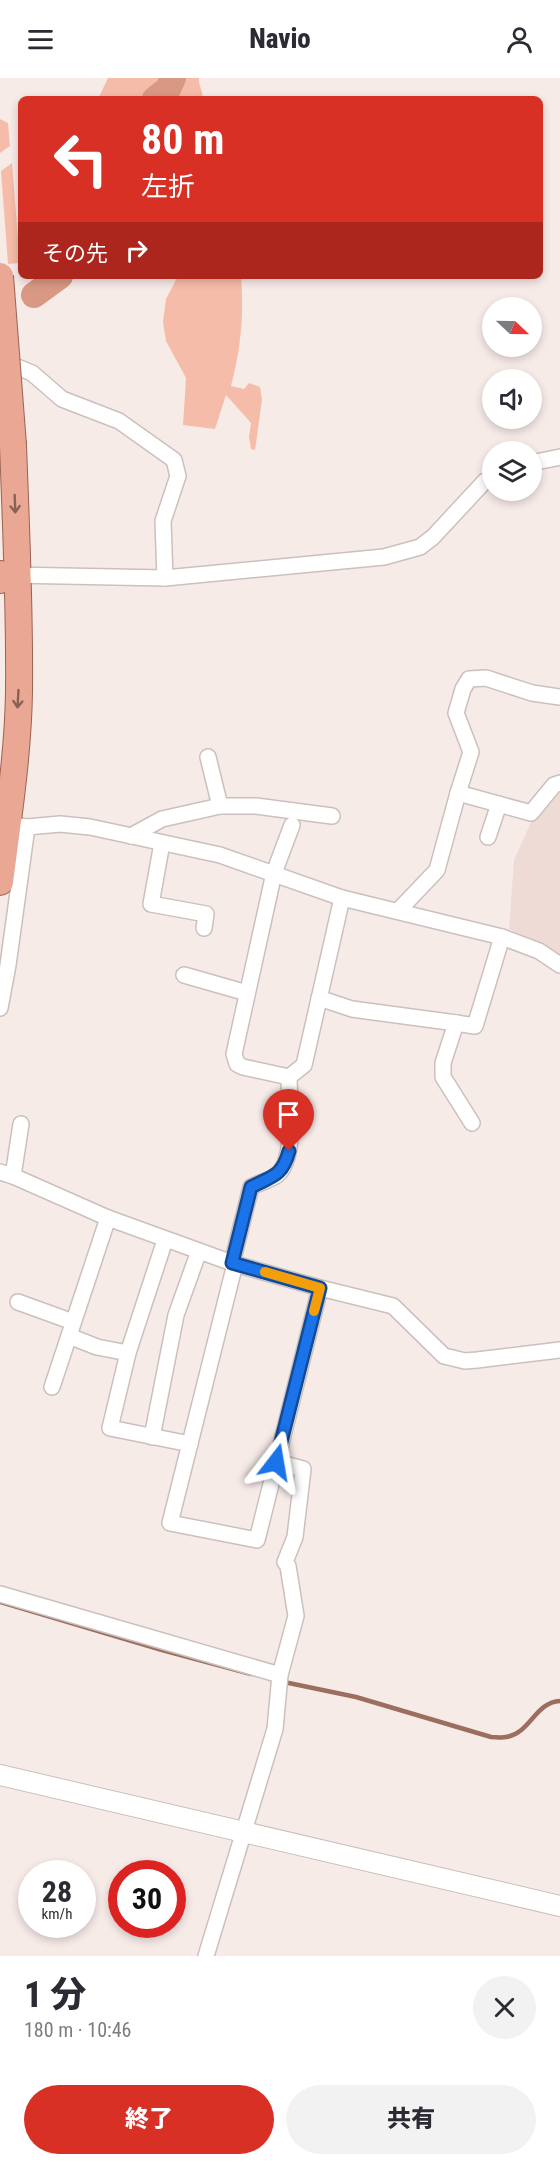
<!DOCTYPE html>
<html lang="ja">
<head>
<meta charset="utf-8">
<style>
  :root { --surface:#fff; --page:#f2f2f3; --text:#2b2b33; --muted:#7c7c81; --accent:#d93025 }
  body { margin:0; font-family:"Roboto Condensed","Noto Sans JP",sans-serif; background:var(--page); color:var(--text); height:100vh; display:flex; flex-direction:column; font-size:22px; white-space:nowrap }
  * { box-sizing:border-box; margin:0 }
  p { font-size:20px; color:var(--muted) }
  .icon { flex:none; width:33px; height:33px; fill:none; stroke:currentColor; stroke-width:2; stroke-linecap:round; stroke-linejoin:round }
  .map { position:relative; height:1878px; overflow:hidden }
  .side { display:flex; flex-direction:column; background:var(--surface); flex:1 }
  .side>* { flex:none }
  .top-card { position:absolute; left:18px; top:18px; width:525px; height:183px; border-radius:9px; box-shadow:0 3px 9px #0003; background:#d93025; color:#fff; overflow:hidden }
  .needle { width:39px; rotate:112deg }
  .fabs { position:absolute; left:482px; top:219px; display:grid; gap:12px }
  .fabs a { display:grid; place-items:center; width:60px; height:60px; border-radius:50%; background:var(--surface); box-shadow:0 3px 9px #0003; font-size:30px }
  .speed { position:absolute; left:18px; top:1782px; display:flex; gap:12px; font-size:30px; font-weight:700; text-align:center }
  .speed>* { display:grid; place-content:center; width:78px; height:78px; border-radius:50%; background:var(--surface); box-shadow:0 3px 9px #0003; line-height:1 }
  .speed small { font-size:15px; font-weight:400 }
  .speed .limit { border:9px solid #d22; background:#fff; color:#111 }
  .pin { position:absolute; display:grid; place-items:center; width:51px; height:51px; color:#fff; margin:-62px -26px; border-radius:50% 50% 50% 0; rotate:-45deg; box-shadow:0 0 6px #0007 }
  .pin .icon { rotate:45deg }
  .me { position:absolute; width:66px; margin:-33px; rotate:14deg; stroke-linejoin:round; filter:drop-shadow(0 0 4px #0008) }
  .turn { display:flex; align-items:center; gap:21px; height:126px; padding:0 24px; font-size:27px }
  .turn .icon { width:78px; height:78px; stroke-width:2.5 }
  .turn b { display:block; font-size:42px; line-height:51px }
  .then { display:flex; align-items:center; height:57px; padding:0 24px; background:#0003; gap:12px; font-size:22px }
  .round { display:grid; place-items:center; flex:none; width:63px; height:63px; border-radius:32px; background:var(--page) }
  .head { display:flex; align-items:center; justify-content:space-between; height:102px; padding:0 24px }
  h1 { font-size:36px; font-weight:800; line-height:45px }
  .button { display:flex; gap:12px; margin-top:auto; padding:12px 24px }
  .button a { flex:1; height:69px; border-radius:36px; background:var(--accent); color:#fff; font-size:24px; font-weight:800; line-height:69px; text-align:center }
  .button a+a { background:var(--page); color:var(--text) }
  header { display:flex; justify-content:space-between; align-items:center; height:78px; padding:0 24px; background:var(--surface); font-size:27px; font-weight:800 }
  .map>svg:first-child { display:block }
  .built { fill:#eedbd5 }
  .green { fill:#f6bcaa }
  .lines { fill:none; stroke-linecap:round; stroke-linejoin:round }
  .stream { stroke:#9c6e60; stroke-width:4.5 }
  .river { stroke:#d89884; stroke-width:26 }
  .minor-casing { stroke:#cbc0bd; stroke-width:18 }
  .tertiary-casing { stroke:#cbc0bd; stroke-width:22 }
  .trunk-casing { stroke:#9a6352; stroke-width:28 }
  .minor { stroke:#fff; stroke-width:15 }
  .tertiary { stroke:#fff; stroke-width:20 }
  .trunk { stroke:#eaa793; stroke-width:26 }
  .trunk-bridge-casing { stroke:#9a6352; stroke-width:28; stroke-linecap:butt }
  .trunk-bridge { stroke:#eaa793; stroke-width:26 }
  .oneway { stroke:#886256 }
  .route-casing { stroke:#114b97; stroke-width:15 }
  .route { stroke:#1a73e8; stroke-width:10 }
  .slow { stroke:#f59e0b; stroke-width:10 }
</style>
</head>
<body>
<header><svg class="icon" aria-label="menu" viewBox="0 0 24 24"><path d="M4 6h16M4 12h16M4 18h16"/></svg>Navio<svg class="icon" aria-label="person" viewBox="0 0 24 24"><circle cx="12" cy="8" r="4"/><path d="M4 21q1-7 8-7t8 7"/></svg></header>
<div class="map">
<svg width="560" height="1878" viewBox="0 0 560 1878">
  <rect width="100%" height="100%" fill="#f7ebe8"/>
  <!-- built -->
  <polygon class="built" points="560,711 560,880 509,851 514,782 533,740"/>
  <!-- green -->
  <g class="green">
    <polygon points="108,0 170,0 166,9 150,21 98,21"/>
    <path d="M176 0H199C198 8 204 13 202 21H159L169 13Z"/>
    <polygon points="0,41 8,45 10,68 0,75"/>
    <polygon points="12,85 20,185 8,186 1,93"/>
    <path d="M178 198H241C244 238 241 269 231 308L244 311 249 305 260 309 262 322 255 372 251 371 249 359 251 345 226 317 215 351 183 347 186 300 166 263 163 244 166 221Z"/>
  </g>
  <g class="lines">
    <!-- stream -->
    <g class="stream">
      <polyline points="0,1524 162,1572 251,1596"/>
      <path d="M284 1604 356 1619 491 1659C496 1659 501 1660 506 1659 530 1656 535 1624 560 1623"/>
    </g>
    <!-- river -->
    <g class="river">
      <polyline points="155,21 168,11 173,0"/>
      <polyline points="34,217 60,198"/>
    </g>
    <!-- minor casing -->
    <g class="minor-casing">
      <g id="minor">
        <polyline points="0,282 32,295 62,321 119,343 174,382 178,398 163,443 165,500"/>
        <polyline points="531,385 560,379"/>
        <polyline points="12,497 165,500 384,479 420,469 433,459 485,403 492,399"/>
        <polyline points="208,679 220,728"/>
        <polyline points="458,715 531,735 554,707 560,705"/>
        <polyline points="0,746 27,749 60,746 90,749 220,777 342,820 502,859 539,873 560,887"/>
        <polyline points="131,758 162,741 220,728 256,728 332,738"/>
        <polyline points="488,759 499,726"/>
        <polyline points="162,765 151,826 206,836 204,850"/>
        <polyline points="398,833 437,792 458,715 471,674 456,635 463,611 469,601 486,600 532,615 560,619"/>
        <polyline points="184,897 247,915"/>
        <polyline points="319,920 352,931 456,945"/>
        <polyline points="0,930 8,887 27,749"/>
        <polyline points="289,999 243,989 237,986 234,976 274,795 292,747"/>
        <polyline points="472,1045 443,999 443,985 456,945 475,948 502,859"/>
        <polyline points="0,1094 13,1098 108,1140 235,1186 320,1210 393,1228 444,1278 465,1283 477,1282 560,1272"/>
        <polyline points="13,1098 21,1046"/>
        <polyline points="165,1162 128,1275 110,1350 190,1366"/>
        <path d="M232 1185 251 1109C259 1105 270 1102 277 1097 297 1080 289 1024 289 999L304 987 342 820"/>
        <polyline points="235,1186 170,1445 257,1462 320,1210"/>
        <polyline points="18,1224 73,1244"/>
        <polyline points="69,1258 97,1269 128,1275"/>
        <polyline points="52,1309 108,1140"/>
        <polyline points="152,1359 176,1237 199,1173"/>
        <polyline points="0,1516 280,1597"/>
        <polyline points="206,1878 275,1651 280,1597 296,1538 288,1488 285,1484 295,1459 303,1391 277,1384"/>
      </g>
    </g>
    <!-- tertiary casing -->
    <g class="tertiary-casing">
      <polyline id="tertiary" points="0,1697 560,1828"/>
    </g>
    <!-- trunk casing -->
    <g class="trunk-casing">
      <g id="trunk">
        <polyline points="0,496 0,502"/>
        <path d="M0 804C8 741 18 677 19 614 20 532 16 449 13 367"/>
      </g>
    </g>
    <!-- minor -->
    <use href="#minor" class="minor"/>
    <!-- tertiary -->
    <use href="#tertiary" class="tertiary"/>
    <!-- trunk -->
    <use href="#trunk" class="trunk"/>
    <!-- trunk-bridge casing -->
    <g class="trunk-bridge-casing">
      <polyline id="trunk-bridge" points="0,198 13,367"/>
    </g>
    <!-- trunk-bridge -->
    <use href="#trunk-bridge" class="trunk-bridge"/>
  </g>
  <!-- one-way arrows -->
  <defs><path id="oneway-shaft" d="M-6 0H5M1.5-3L5.5 0L1.5 3" fill="none" stroke-width="1.6" stroke-linecap="round" stroke-linejoin="round" transform="scale(1.5)"/></defs>
  <g class="oneway">
    <use href="#oneway-shaft" transform="translate(15 426) rotate(88)"/>
    <use href="#oneway-shaft" transform="translate(18 621) rotate(93)"/>
  </g>
  <g class="lines">
    <!-- route casing -->
    <g class="route-casing">
      <path id="route" d="M276 1384 320 1210 232 1185 251 1109C272 1098 282 1099 289 1073"/>
    </g>
    <!-- route -->
    <use href="#route" class="route"/>
    <!-- slow -->
    <polyline class="slow" points="265,1194 320,1210 314,1233"/>
  </g>
</svg>
<div class="fabs">
<a><svg class="needle" viewBox="-14 -14 28 28"><path d="M0-13l5 13h-10z" fill="#e53935"/><path d="M0 13l5-13h-10z" fill="#7c7c81"/></svg></a>
<a><svg class="icon" aria-label="sound" viewBox="0 0 24 24"><path d="M4 9h4l5-4v14l-5-4H4zM17 9q2 3 0 6"/></svg></a>
<a><svg class="icon" aria-label="layers" viewBox="0 0 24 24"><path d="M12 4l9 5-9 5-9-5zM3 14l9 5 9-5"/></svg></a>
</div>
<div class="speed"><div>28<small>km/h</small></div><div class="limit">30</div></div>
<div class="pin" style="left:289px;top:1073px;background:#d93025"><svg class="icon" aria-label="arrive" viewBox="0 0 24 24"><path d="M6 21V4h12l-3 4 3 4H6"/></svg></div>
<svg class="me" style="left:276px;top:1384px" viewBox="-20 -20 40 40"><path d="M0-17L14 15 0 8-14 15z" fill="#1a73e8" stroke="#fff" stroke-width="4"/></svg>
<div class="top-card">
<div class="turn"><svg class="icon" aria-label="left" viewBox="0 0 24 24"><path d="M17 20v-9H6M10 6l-5 5 5 5"/></svg><div><b>80 m</b>左折</div></div>
<div class="then">その先<svg class="icon" aria-label="right" viewBox="0 0 24 24"><path d="M7 20v-9h11M14 6l5 5-5 5"/></svg></div>
</div>
</div>
<section class="side">
<div class="head"><div><h1>1 分</h1><p>180 m · 10:46</p></div><a class="round"><svg class="icon" aria-label="close" viewBox="0 0 24 24"><path d="M6 6l12 12M18 6L6 18"/></svg></a></div>
<div class="button"><a>終了</a><a>共有</a></div>
</section>
</body>
</html>
